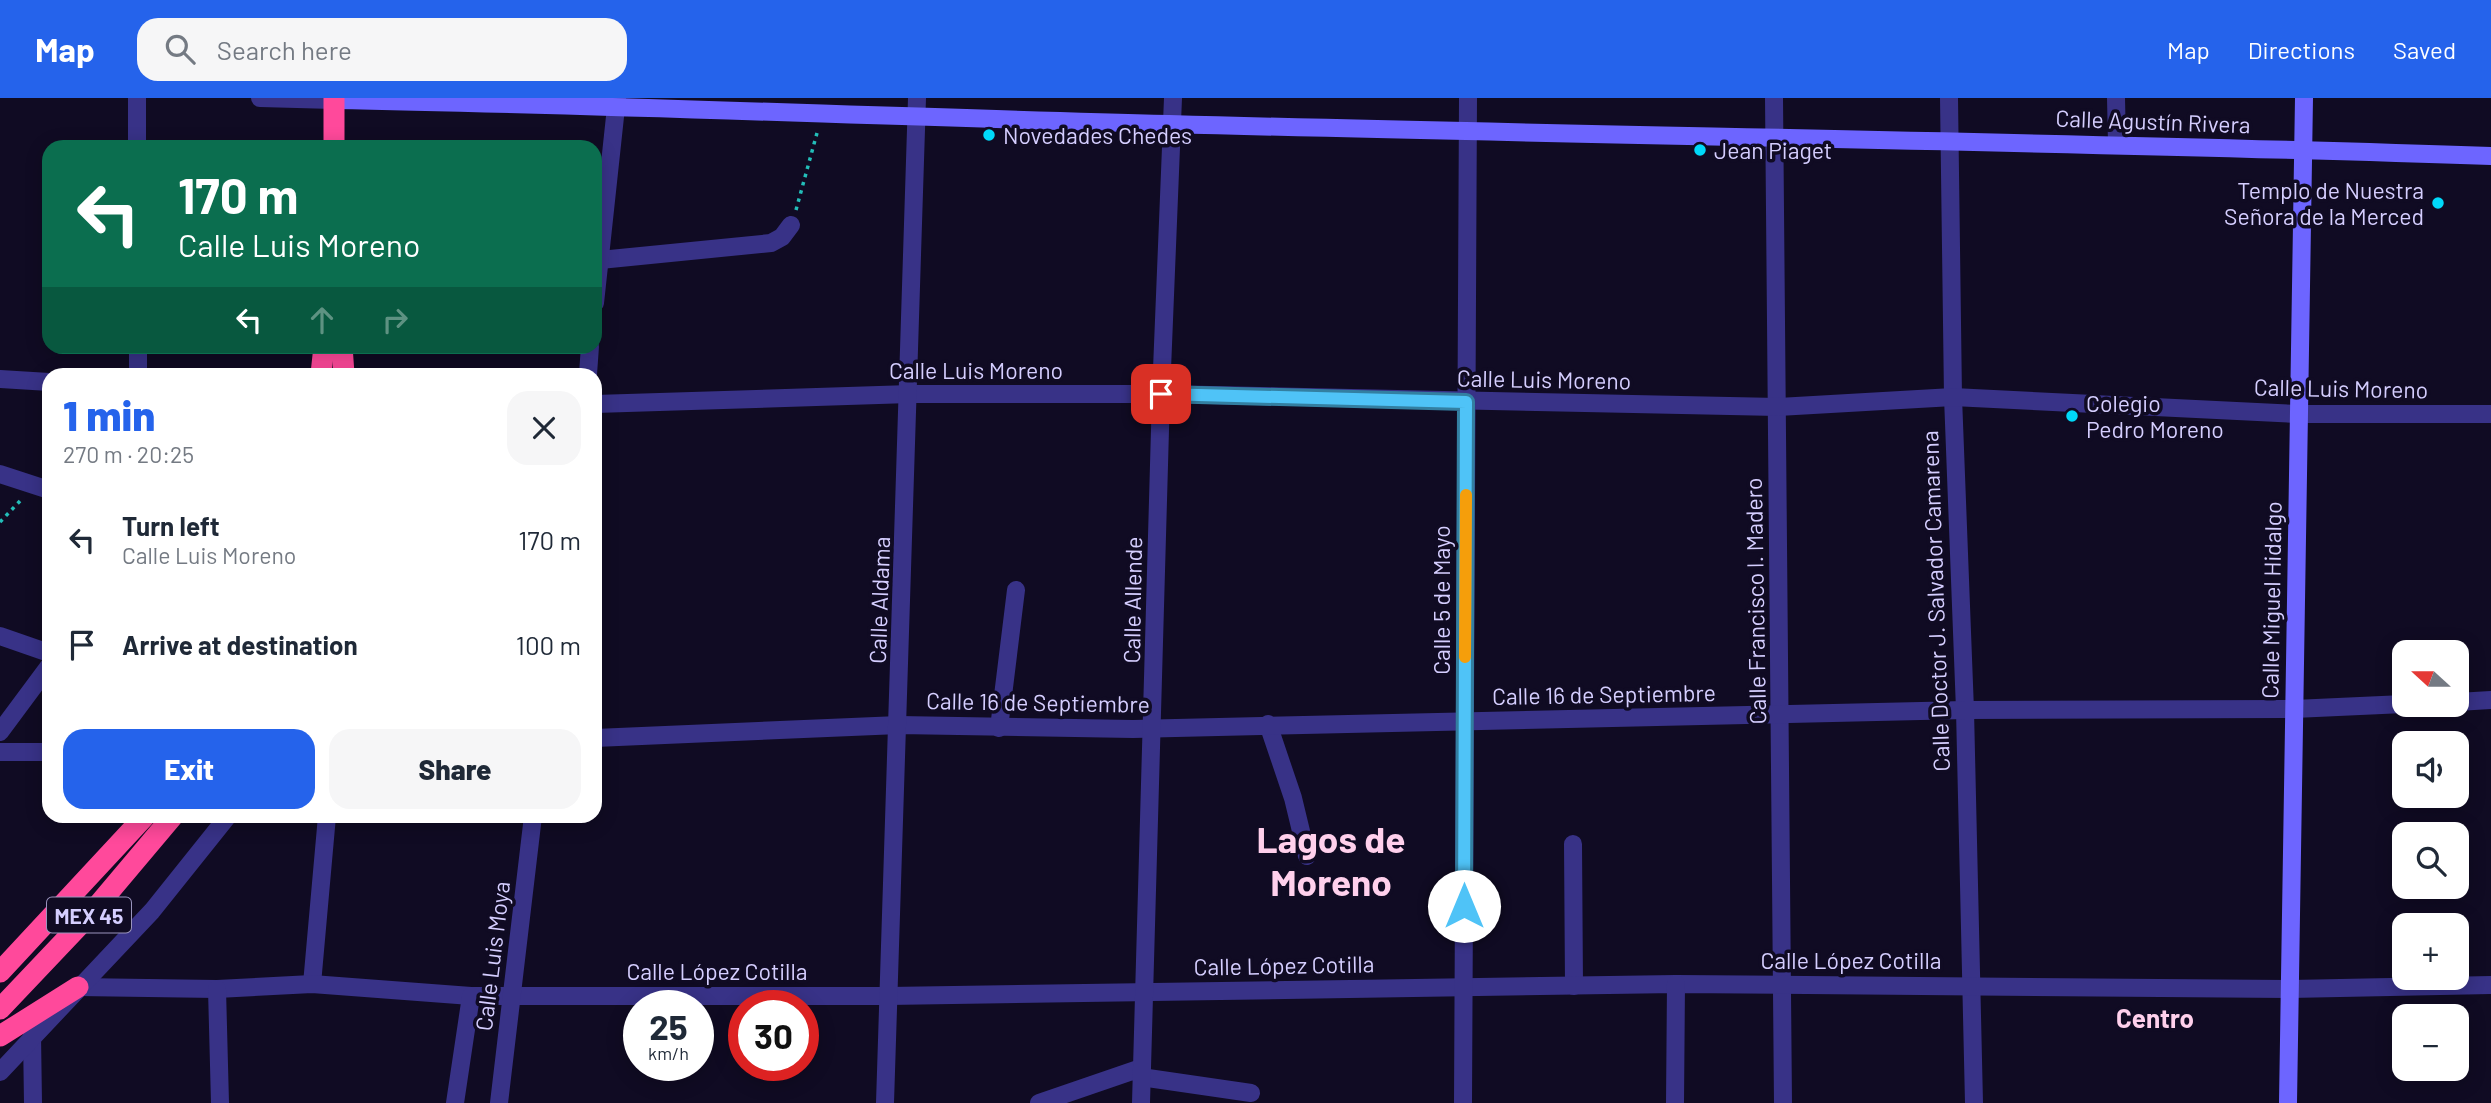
<!DOCTYPE html>
<html lang="en">
<head>
<meta charset="utf-8">
<style>
  :root { --surface:#fff; --page:#f6f6f7; --text:#1f2937; --muted:#747a83; --accent:#2563eb }
  body { margin:0; font-family:Barlow,sans-serif; background:var(--page); color:var(--text); height:100vh; display:flex; flex-direction:column; font-size:26px; white-space:nowrap }
  * { box-sizing:border-box; margin:0 }
  p { font-size:23px; color:var(--muted) }
  .icon { flex:none; width:38px; height:38px; fill:none; stroke:currentColor; stroke-width:2; stroke-linecap:round; stroke-linejoin:round }
  .map { position:relative; flex:1; overflow:hidden }
  .sheet { position:absolute; left:42px; top:270px; width:560px; height:455px; display:flex; flex-direction:column; background:var(--surface); border-radius:21px; box-shadow:0 4px 18px #0003 }
  .sheet>* { flex:none }
  .guide { position:absolute; left:42px; top:42px; width:560px; height:214px; border-radius:21px; box-shadow:0 4px 18px #0003; background:#0b6e4f; color:#fff; overflow:hidden }
  .needle { width:46px; rotate:291deg }
  .fabs { position:absolute; left:2392px; top:542px; display:grid; gap:14px }
  .fabs a { display:grid; place-items:center; width:77px; height:77px; border-radius:14px; background:var(--surface); box-shadow:0 4px 18px #0003; font-size:35px }
  .speed { position:absolute; left:623px; top:892px; display:flex; gap:14px; font-size:35px; font-weight:700; text-align:center }
  .speed>* { display:grid; place-content:center; width:91px; height:91px; border-radius:50%; background:var(--surface); box-shadow:0 4px 18px #0003; line-height:1 }
  .speed small { font-size:18px; font-weight:400 }
  .speed .limit { border:10px solid #d22; background:#fff; color:#111 }
  .pin { position:absolute; display:grid; place-items:center; width:60px; height:60px; color:#fff; margin:-30px; border-radius:14px; box-shadow:0 4px 10px #0006 }
  .me { position:absolute; width:77px; margin:-38px; rotate:0deg; stroke-linejoin:round; filter:drop-shadow(0 0 5px #0008) }
  .turn { display:flex; align-items:center; gap:24px; height:147px; padding:0 21px; font-size:32px }
  .turn .icon { width:91px; height:91px; stroke-width:2.5 }
  .turn b { display:block; font-size:49px; line-height:60px }
  .lanes { display:flex; align-items:center; height:66px; padding:0 21px; background:#0003; justify-content:center; gap:35px; direction:ltr }
  .lanes .off { opacity:.35 }
  .round { display:grid; place-items:center; flex:none; width:74px; height:74px; border-radius:21px; background:var(--page) }
  .overview { display:flex; align-items:center; justify-content:space-between; height:119px; padding:0 21px }
  h1 { font-size:42px; font-weight:800; line-height:52px; color:var(--accent) }
  .action { display:flex; gap:14px; margin-top:auto; padding:14px 21px }
  .action a { flex:1; height:80px; border-radius:21px; background:var(--accent); color:#fff; font-size:28px; font-weight:800; line-height:80px; text-align:center }
  .action a+a { background:var(--page); color:var(--text) }
  ul { padding:0; list-style:none }
  li { display:flex; align-items:center; gap:21px; height:105px; padding:0 21px }
  li div { flex:1 }
  li b { display:block; font-size:26px }
  li em { font-style:normal }
  header { display:flex; align-items:center; gap:42px; box-sizing:border-box; height:98px; padding:0 35px; background:var(--accent); color:#fff }
  header strong { font-size:33px }
  nav { display:flex; gap:38px; margin-inline-start:auto; font-size:24px }
  .search { width:490px; height:63px; background:var(--page); display:flex; align-items:center; gap:18px; box-sizing:border-box; padding:0 24px; border-radius:21px; color:var(--muted); font-size:26px }
  .map>svg:first-child { display:block }
  .lines { fill:none; stroke-linecap:round; stroke-linejoin:round }
  .path { stroke:#23beb9; stroke-width:3.5; stroke-dasharray:3.5 5; stroke-linecap:butt }
  .street { stroke:#383287; stroke-width:18 }
  .secondary { stroke:#6d65ff; stroke-width:18 }
  .highway { stroke:#ff499b; stroke-width:21 }
  .route-casing { stroke:#337fa1; stroke-width:18 }
  .route { stroke:#4fc3f7; stroke-width:12 }
  .slow { stroke:#f59e0b; stroke-width:12 }
  .poi-dot { fill:#00d9f9; stroke:#100b23; stroke-width:2.5 }
  .labels { text-anchor:middle; dominant-baseline:central; stroke-width:7; stroke-linejoin:round; paint-order:stroke }
  .shield { fill:#100b23; stroke:#9a94bd; stroke-width:2 }
  .shield-label { font-size:21px; font-weight:bold; fill:#d5ceff }
  .street-label { font-size:23px; fill:#d5ceff; stroke:#100b23 }
  .poi-label { font-size:23px; fill:#d5ceff; stroke:#100b23; text-anchor:start }
  .quarter-label { font-size:26px; font-weight:bold; fill:#ffd0ec; stroke:#100b23 }
  .town-label { font-size:37px; font-weight:bold; fill:#ffd0ec; stroke:#100b23 }
</style>
</head>
<body>
<header>
<strong>Map</strong>
<div class="search"><svg class="icon" aria-label="search" viewBox="0 0 24 24"><circle cx="10" cy="10" r="6"/><path d="M15 15l6 6"/></svg>Search here</div>
<nav><a>Map</a><a>Directions</a><a>Saved</a></nav>
</header>
<div class="map">
<svg width="2491" height="1005" viewBox="0 0 2491 1005">
  <rect width="100%" height="100%" fill="#100b23"/>
  <g class="lines">
    <!-- path -->
    <g class="path">
      <polyline points="796,112 817,35"/>
      <polyline points="0,424 20,403"/>
    </g>
    <!-- street -->
    <g class="street">
      <polyline points="137,0 137,49"/>
      <polyline points="260,0 334,2"/>
      <polyline points="1774,0 1783,1005"/>
      <polyline points="1949,0 1953,299 1965,612 1974,1005"/>
      <polyline points="2116,0 2117,46"/>
      <polyline points="600,162 771,145 782,139 791,127"/>
      <polyline points="595,205 617,0"/>
      <polyline points="138,248 138,276"/>
      <polyline points="588,276 590,248"/>
      <polyline points="0,281 49,284"/>
      <polyline points="595,306 910,296 1161,296 1778,309 1953,299 2298,316 2491,316"/>
      <polyline points="0,376 49,392"/>
      <polyline points="0,538 49,555"/>
      <polyline points="2457,604 2491,602"/>
      <polyline points="1268,626 1293,700 1307,758"/>
      <polyline points="999,630 1016,492"/>
      <polyline points="0,634 49,568"/>
      <polyline points="595,640 899,627 1133,631 1965,612 2294,611 2404,606"/>
      <polyline points="0,654 49,654"/>
      <polyline points="1573,746 1574,888"/>
      <polyline points="312,886 327,718"/>
      <polyline points="78,889 217,891 312,886 471,898 888,898 1676,886 2290,891 2491,887"/>
      <polyline points="217,891 220,1005"/>
      <polyline points="32,937 33,1005"/>
      <polyline points="0,974 152,813 228,718"/>
      <polyline points="1141,979 1251,995"/>
      <polyline points="455,1005 471,898"/>
      <polyline points="499,1005 533,718"/>
      <polyline points="885,1005 917,0"/>
      <polyline points="1039,1005 1141,970"/>
      <polyline points="1141,1005 1161,296 1173,0"/>
      <polyline points="1463,1005 1468,0"/>
      <polyline points="1675,1005 1676,886"/>
    </g>
    <!-- secondary -->
    <g class="secondary">
      <path d="M334 2C613 7 891 19 1169 26 1610 38 2050 43 2491 58"/>
      <polyline points="2288,1005 2304,0"/>
    </g>
    <!-- highway -->
    <g class="highway">
      <polyline points="334,0 334,49"/>
      <polyline points="342,248 344,276"/>
      <polyline points="321,276 324,248"/>
      <polyline points="0,874 145,718"/>
      <polyline points="0,911 93,813 173,718"/>
      <polyline points="0,938 78,889"/>
    </g>
  </g>
  <g class="lines">
    <!-- route casing -->
    <g class="route-casing">
      <polyline id="route" points="1161,296 1466,304 1464,808"/>
    </g>
    <!-- route -->
    <use href="#route" class="route"/>
    <!-- slow -->
    <polyline class="slow" points="1465,559 1466,397"/>
  </g>
  <!-- markers -->
  <g class="poi-dot">
    <circle cx="989" cy="37" r="7"/>
    <circle cx="1700" cy="52" r="7"/>
    <circle cx="2438" cy="105" r="7"/>
    <circle cx="2072" cy="318" r="7"/>
  </g>
  <g class="labels">
    <!-- shield labels -->
    <rect class="shield" x="47" y="799.5" width="84" height="35" rx="5"/>
    <g class="shield-label">
      <text x="89" y="817">MEX 45</text>
    </g>
    <!-- street labels -->
    <g class="street-label">
      <text transform="translate(2153 23) rotate(2)">Calle Agustín Rivera</text>
      <text x="976" y="272">Calle Luis Moreno</text>
      <text transform="translate(1544 281) rotate(1)">Calle Luis Moreno</text>
      <text transform="translate(2341 290) rotate(1)">Calle Luis Moreno</text>
      <text transform="translate(879 502) rotate(-88)">Calle Aldama</text>
      <text transform="translate(1132 502) rotate(-89)">Calle Allende</text>
      <text transform="translate(1441 502) rotate(-90)">Calle 5 de Mayo</text>
      <text transform="translate(2271 502) rotate(-89)">Calle Miguel Hidalgo</text>
      <text transform="translate(1755 503) rotate(-91)">Calle Francisco I. Madero</text>
      <text transform="translate(1935 503) rotate(-92)">Calle Doctor J. Salvador Camarena</text>
      <text transform="translate(1604 596) rotate(-1)">Calle 16 de Septiembre</text>
      <text transform="translate(1038 604) rotate(1)">Calle 16 de Septiembre</text>
      <text transform="translate(492 858) rotate(-83)">Calle Luis Moya</text>
      <text x="1851" y="862">Calle López Cotilla</text>
      <text transform="translate(1284 867) rotate(-1)">Calle López Cotilla</text>
      <text x="717" y="873">Calle López Cotilla</text>
    </g>
    <!-- poi labels -->
    <g class="poi-label">
      <text x="1003" y="37">Novedades Chedes</text>
      <text x="1714" y="52">Jean Piaget</text>
      <text x="2424" y="92" text-anchor="end">Templo de Nuestra<tspan x="2424" dy="26">Señora de la Merced</tspan></text>
      <text x="2086" y="305">Colegio<tspan x="2086" dy="26">Pedro Moreno</tspan></text>
    </g>
    <!-- quarter labels -->
    <g class="quarter-label">
      <text x="2155" y="919">Centro</text>
    </g>
    <!-- town labels -->
    <g class="town-label">
      <text x="1331" y="740">Lagos de<tspan x="1331" dy="43">Moreno</tspan></text>
    </g>
  </g>
</svg>
<div class="fabs">
<a><svg class="needle" viewBox="-14 -14 28 28"><path d="M0-13l5 13h-10z" fill="#e53935"/><path d="M0 13l5-13h-10z" fill="#747a83"/></svg></a>
<a><svg class="icon" aria-label="sound" viewBox="0 0 24 24"><path d="M4 9h4l5-4v14l-5-4H4zM17 9q2 3 0 6"/></svg></a>
<a><svg class="icon" aria-label="search" viewBox="0 0 24 24"><circle cx="10" cy="10" r="6"/><path d="M15 15l6 6"/></svg></a>
<a>+</a>
<a>−</a>
</div>
<div class="speed"><div>25<small>km/h</small></div><div class="limit">30</div></div>
<div class="pin" style="left:1161px;top:296px;background:#d93025"><svg class="icon" aria-label="arrive" viewBox="0 0 24 24"><path d="M6 21V4h12l-3 4 3 4H6"/></svg></div>
<svg class="me" style="left:1464px;top:808px" viewBox="-20 -20 40 40"><circle r="19" fill="#fff"/><path d="M0-13L10 11 0 6-10 11z" fill="#4fc3f7"/></svg>
<div class="guide">
<div class="turn"><svg class="icon" aria-label="left" viewBox="0 0 24 24"><path d="M17 20v-9H6M10 6l-5 5 5 5"/></svg><div><b>170 m</b>Calle Luis Moreno</div></div>
<div class="lanes"><svg class="icon" aria-label="left" viewBox="0 0 24 24"><path d="M17 20v-9H6M10 6l-5 5 5 5"/></svg><svg class="icon off" aria-label="ahead" viewBox="0 0 24 24"><path d="M12 20V5M6 11l6-6 6 6"/></svg><svg class="icon off" aria-label="right" viewBox="0 0 24 24"><path d="M7 20v-9h11M14 6l5 5-5 5"/></svg></div>
</div>
<section class="sheet">
<div class="overview"><div><h1>1 min</h1><p>270 m · 20:25</p></div><a class="round"><svg class="icon" aria-label="close" viewBox="0 0 24 24"><path d="M6 6l12 12M18 6L6 18"/></svg></a></div>
<ul>
<li><svg class="icon" aria-label="left" viewBox="0 0 24 24"><path d="M17 20v-9H6M10 6l-5 5 5 5"/></svg><div><b>Turn left</b><p>Calle Luis Moreno</p></div><em>170 m</em></li>
<li><svg class="icon" aria-label="arrive" viewBox="0 0 24 24"><path d="M6 21V4h12l-3 4 3 4H6"/></svg><div><b>Arrive at destination</b></div><em>100 m</em></li>
</ul>
<div class="action"><a>Exit</a><a>Share</a></div>
</section>
</div>
</body>
</html>
